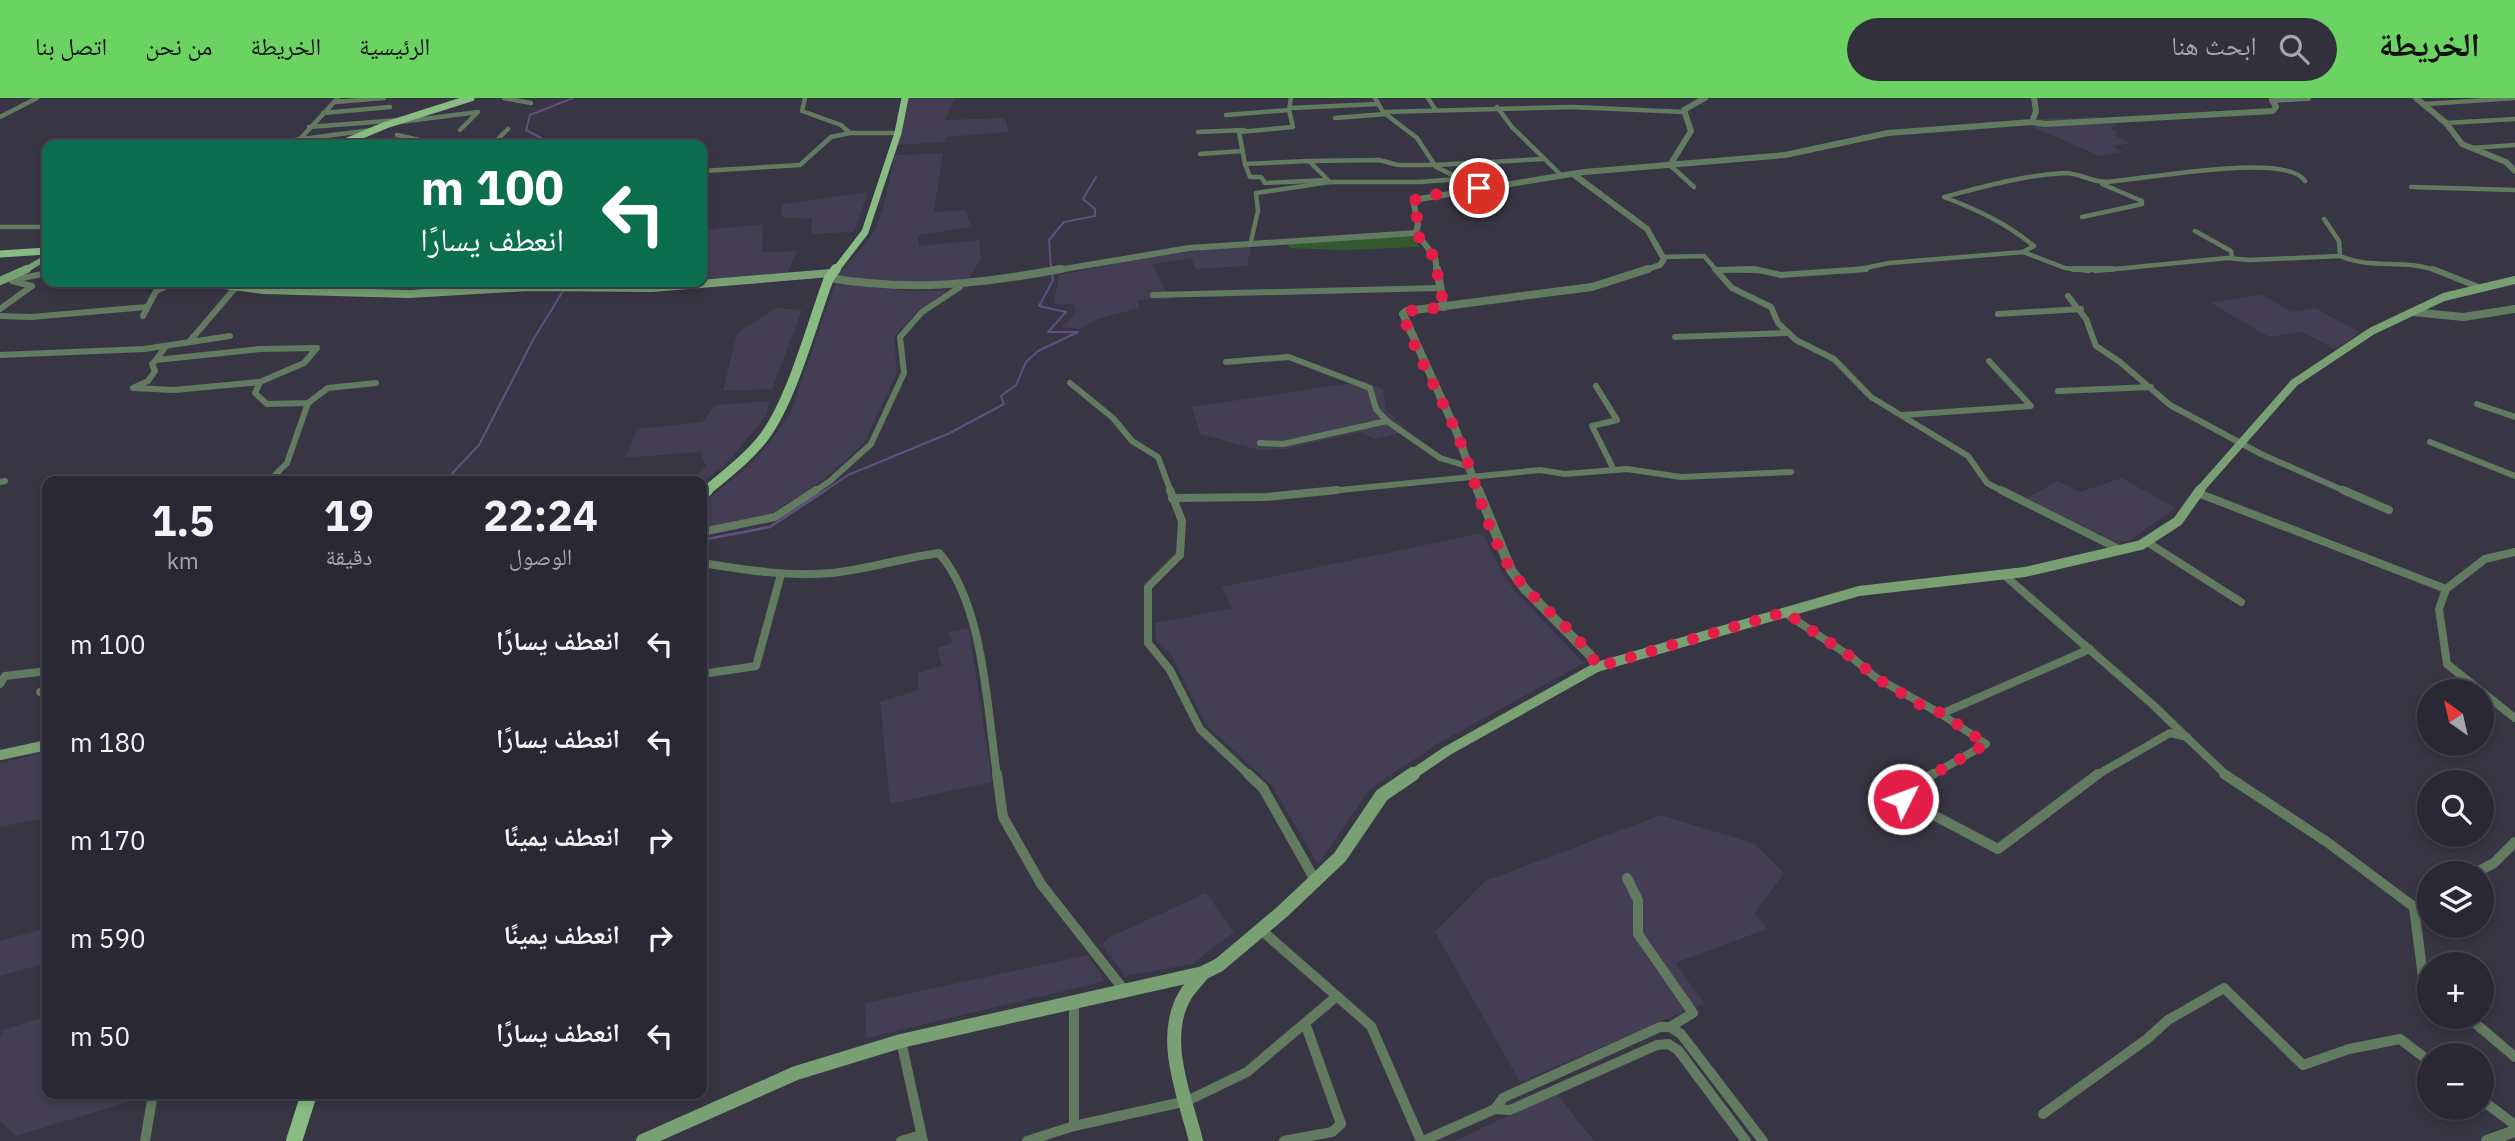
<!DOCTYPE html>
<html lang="ar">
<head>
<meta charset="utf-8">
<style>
  :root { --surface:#2a2834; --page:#32303c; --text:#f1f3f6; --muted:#a5a6ac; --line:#46444f; --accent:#6bd362 }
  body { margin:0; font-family:"IBM Plex Sans","Noto Naskh Arabic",sans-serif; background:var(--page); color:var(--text); direction:rtl; height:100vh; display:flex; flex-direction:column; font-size:26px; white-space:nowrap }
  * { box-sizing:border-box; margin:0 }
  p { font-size:23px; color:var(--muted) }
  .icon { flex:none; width:38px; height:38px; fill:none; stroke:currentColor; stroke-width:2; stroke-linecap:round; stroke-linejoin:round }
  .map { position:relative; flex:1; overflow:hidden; direction:ltr }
  .details { position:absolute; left:42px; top:378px; width:665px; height:623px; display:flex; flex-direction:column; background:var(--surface); border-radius:14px; box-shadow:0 4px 10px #0003,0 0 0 2px var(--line); direction:rtl }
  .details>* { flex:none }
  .hud { position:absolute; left:42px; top:42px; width:665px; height:147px; border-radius:14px; box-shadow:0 4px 10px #0003,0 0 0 2px var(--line); direction:rtl; background:#0b6e4f; color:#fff; overflow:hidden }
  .needle { width:46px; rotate:326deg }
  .tools { position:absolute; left:2417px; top:581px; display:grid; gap:14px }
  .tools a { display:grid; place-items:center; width:77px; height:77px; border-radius:50%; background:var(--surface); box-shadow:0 4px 10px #0003,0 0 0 2px var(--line); font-size:35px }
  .pin { position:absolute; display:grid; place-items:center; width:60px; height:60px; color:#fff; margin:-30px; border:4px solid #fff; border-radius:50%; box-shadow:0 2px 7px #0007 }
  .me { position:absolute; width:77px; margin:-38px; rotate:48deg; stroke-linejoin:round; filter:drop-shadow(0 0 5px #0008) }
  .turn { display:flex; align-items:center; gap:24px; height:147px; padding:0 28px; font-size:32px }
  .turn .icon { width:91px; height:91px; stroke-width:2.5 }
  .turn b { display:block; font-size:49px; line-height:60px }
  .eta { display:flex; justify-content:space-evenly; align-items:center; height:119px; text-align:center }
  .eta b { font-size:42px; font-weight:700; line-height:49px }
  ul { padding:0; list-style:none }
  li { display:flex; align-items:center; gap:21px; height:98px; padding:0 28px }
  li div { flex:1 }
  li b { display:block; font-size:26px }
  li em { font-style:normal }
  header { display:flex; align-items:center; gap:42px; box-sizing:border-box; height:98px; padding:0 35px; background:var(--accent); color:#111 }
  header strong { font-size:33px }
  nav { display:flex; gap:38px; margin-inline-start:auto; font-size:24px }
  .search { width:490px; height:63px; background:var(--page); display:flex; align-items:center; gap:18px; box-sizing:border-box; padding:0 24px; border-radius:38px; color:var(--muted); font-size:26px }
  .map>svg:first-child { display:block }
  .built { fill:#433e54 }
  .green { fill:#325a2e }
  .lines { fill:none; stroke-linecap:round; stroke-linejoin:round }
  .stream-far1 { stroke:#624f81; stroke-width:2 }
  .stream { stroke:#624f81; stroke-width:2.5 }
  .minor-far3 { stroke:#627a5f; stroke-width:4.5 }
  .minor-far2 { stroke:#627a5f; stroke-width:6 }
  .minor-far1 { stroke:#627a5f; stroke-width:8 }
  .minor { stroke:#627a5f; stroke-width:10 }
  .tertiary-far3 { stroke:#627a5f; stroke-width:6 }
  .tertiary-far2 { stroke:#627a5f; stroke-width:8 }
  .tertiary-far1 { stroke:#627a5f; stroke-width:10 }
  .tertiary { stroke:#627a5f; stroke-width:12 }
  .secondary-far3 { stroke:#78a073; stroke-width:6 }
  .secondary-far2 { stroke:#78a073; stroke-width:8 }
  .secondary-far1 { stroke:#78a073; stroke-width:10 }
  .secondary { stroke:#78a073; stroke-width:14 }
  .primary-far3 { stroke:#88bc83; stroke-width:7 }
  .primary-far2 { stroke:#88bc83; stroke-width:10 }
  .primary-far1 { stroke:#88bc83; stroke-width:12 }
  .primary { stroke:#88bc83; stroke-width:16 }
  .route { stroke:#e11d48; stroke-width:12; stroke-dasharray:0 21.6 }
</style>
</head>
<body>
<header>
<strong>الخريطة</strong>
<div class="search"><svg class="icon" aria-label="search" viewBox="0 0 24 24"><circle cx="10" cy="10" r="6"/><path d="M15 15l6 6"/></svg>ابحث هنا</div>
<nav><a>الرئيسية</a><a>الخريطة</a><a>من نحن</a><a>اتصل بنا</a></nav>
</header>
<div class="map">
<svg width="2515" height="1043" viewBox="0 0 2515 1043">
  <rect width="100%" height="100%" fill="#383545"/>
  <!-- built -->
  <g class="built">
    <polygon points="908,0 955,0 945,22 1005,20 1009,34 946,39 945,44 897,47"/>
    <polygon points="2100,19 2117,28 2109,30 2118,35 2114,37 2130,45 2112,48 2123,54 2100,58 2028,27 2036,25 2038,21"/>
    <polygon points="943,55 934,114 965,112 972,129 918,137 919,148 979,142 981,161 967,184 885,183 838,178 874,134 883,111 895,57"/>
    <polygon points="868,94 854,134 811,136 812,121 781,119 782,106"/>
    <polygon points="763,126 762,154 797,153 787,176 702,182 702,161 708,160 705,132"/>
    <polygon points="1252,146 1247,168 1196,171 1191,160 1152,166 1170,201 1138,202 1139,210 1097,221 1081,231 1062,229 1076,215 1073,206 1054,206 1059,177 1148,159"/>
    <polygon points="835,186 910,193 947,193 917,213 894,239 897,275 864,345 824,381 771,416 702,430 702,406 753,364 774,339 791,313"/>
    <polygon points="2261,196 2292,214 2315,210 2359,234 2351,242 2334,250 2302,234 2269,239 2211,205"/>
    <polygon points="776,210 802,212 772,291 723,293 737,235"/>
    <polygon points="1364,283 1383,291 1386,312 1408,333 1375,341 1361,334 1286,351 1259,352 1200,336 1192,309"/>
    <polygon points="769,303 767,316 730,362 702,385 702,383 685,383 695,381 706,368 700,354 625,360 637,331 702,324 716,307"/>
    <polygon points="2122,380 2175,410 2131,442 2118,445 2027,400 2057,383 2080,394"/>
    <polygon points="1483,435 1501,473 1515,493 1584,565 1437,646 1370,691 1318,766 1272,688 1207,628 1171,557 1157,545 1155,525 1232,510 1222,489"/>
    <polygon points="969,530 992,684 890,706 880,604 918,592 918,575 942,568 937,550 953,545 949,534"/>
    <polygon points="47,654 47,713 44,720 0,729 0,665"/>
    <polygon points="1661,717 1755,746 1784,775 1755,815 1767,831 1675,865 1704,905 1520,984 1435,834 1485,783"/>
    <polygon points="1206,795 1234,834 1192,866 1125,878 1102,847 1108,840"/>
    <polygon points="47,830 47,865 0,878 0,843"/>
    <polygon points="1088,857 1105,883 866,940 865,905"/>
    <polygon points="47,918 47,996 143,996 142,1000 16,1038 0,1023 0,941 3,932"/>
    <polygon points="1556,995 1594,1043 1455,1043"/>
  </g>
  <!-- green -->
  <polygon class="green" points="1412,138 1420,149 1343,152 1290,150 1286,145"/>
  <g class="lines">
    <!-- stream-far1 -->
    <g class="stream-far1">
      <polyline points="554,47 526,32 530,17 573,0"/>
      <polyline points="1051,169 1049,142 1064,124 1095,118 1095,111 1083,101 1096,79"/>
      <polyline points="445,383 479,347 533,242 563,193"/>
      <polyline points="823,394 848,377 950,335 1004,306 1001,298 1016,287 1026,264 1038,253 1078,234 1048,234 1066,214 1039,208 1053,182 1052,176"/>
    </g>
    <!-- stream -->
    <polyline class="stream" points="702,442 770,429 826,392"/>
    <!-- minor-far3 -->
    <g class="minor-far3">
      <polyline points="504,0 531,5"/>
      <polyline points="805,0 802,13 841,27 850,35"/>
      <polyline points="1375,0 1383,14 1417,40 1436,69 1480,90"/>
      <polyline points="1428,0 1435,11"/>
      <polyline points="335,4 384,0"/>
      <polyline points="2426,6 2515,0"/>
      <polyline points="1497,9 1512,29 1561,77"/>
      <polyline points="1291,10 1378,6"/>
      <polyline points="1289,12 1293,29 1239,34 1245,66 1309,63 1330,84 1420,84 1458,81"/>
      <polyline points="1383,14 1572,9 1685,14"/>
      <polyline points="323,15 390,9"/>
      <polyline points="1226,17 1289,12 1291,0"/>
      <polyline points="0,19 37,0"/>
      <polyline points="1335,20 1386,16"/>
      <polyline points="400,24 478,14 460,32"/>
      <polyline points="2446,25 2515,21"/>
      <polyline points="309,29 400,22"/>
      <polyline points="1198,34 1244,32"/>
      <polyline points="397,37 424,43"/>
      <polyline points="230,43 233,47"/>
      <polyline points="257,47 371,32"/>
      <polyline points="302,47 300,41 338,0"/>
      <polyline points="471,47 494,46"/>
      <polyline points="492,47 508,31"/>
      <polyline points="2471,50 2515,47"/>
      <polyline points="1200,56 1242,53"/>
      <polyline points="1309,63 1379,62 1398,67 1435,67 1543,61"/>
      <polyline points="1245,66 1250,79 1261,79 1265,85 1328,82"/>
      <polyline points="1670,67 1694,89"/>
      <polyline points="702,73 800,67 831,39 850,35 898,35"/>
      <polyline points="2411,89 2515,92"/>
      <polyline points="2082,119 2142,106 2142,103 2102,86"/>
      <polyline points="0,129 47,129"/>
      <polyline points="2195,133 2231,153 2232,160"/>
      <polyline points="1251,143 1258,113 1256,95 1330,84"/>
      <path d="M2023 154 2034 148C2004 124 1980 113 1944 99 1983 89 2024 77 2065 75 2079 75 2092 84 2106 84 2141 82 2287 53 2305 83"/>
      <path d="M2340 158C2371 172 2405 160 2437 173"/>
      <polyline points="1663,159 1704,158 1717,173"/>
      <polyline points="1716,172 1762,173"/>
      <polyline points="1851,173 1889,165 2023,154 2065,170 2089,173"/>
      <polyline points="2095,173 2227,160 2250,162 2340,158 2339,143 2324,121"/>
    </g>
    <!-- minor-far2 -->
    <g class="minor-far2">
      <polyline points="1715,171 1732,190 1771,209 1778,225 1796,242 1834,261 1871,299 1968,358 1987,385 2004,394"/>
      <polyline points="2073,171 2113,171"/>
      <polyline points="2433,171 2481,190"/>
      <polyline points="1716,172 1754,171 1781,177 1866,171"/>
      <polyline points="13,182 47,175"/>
      <polyline points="1153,197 1438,190"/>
      <polyline points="2068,198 2086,221 2096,248 2120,264 2170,307 2261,356 2347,394"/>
      <polyline points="0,211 32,188 12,183"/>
      <polyline points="1998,216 2081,211"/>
      <polyline points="0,218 31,219 147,209"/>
      <polyline points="143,218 156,193 175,184"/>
      <polyline points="1675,239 1787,235"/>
      <polyline points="189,244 236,189"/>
      <polyline points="166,248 156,262 260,251 317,250 304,265 260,284 255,295 267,306 308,305 328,290 376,285"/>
      <polyline points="0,257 144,251 230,238"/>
      <polyline points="156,262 152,266 155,273 148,283 133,290 174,292 260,284"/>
      <polyline points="1226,264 1289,259 1370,290 1376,311 1387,323 1440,360 1470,369"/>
      <polyline points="1070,285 1113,320 1132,343 1158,359 1171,394"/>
      <polyline points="1596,288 1617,322 1592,328 1614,372"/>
      <polyline points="2058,293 2151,289"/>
      <polyline points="2477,306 2515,319"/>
      <polyline points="1903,317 2031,308 1989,263"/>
      <polyline points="2430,344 2515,378"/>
      <polyline points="1260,345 1283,346 1387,323"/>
      <polyline points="269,383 287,365 308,305"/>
      <polyline points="0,384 5,383"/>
      <polyline points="814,394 830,383 871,346 904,275 900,239 922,214 960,189"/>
      <polyline points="1320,394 1540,372 1565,376 1627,371 1681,379 1791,374"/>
    </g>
    <!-- minor-far1 -->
    <g class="minor-far1">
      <polyline points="1170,392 1182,423 1180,457 1148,489 1148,545 1170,572 1200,631 1250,678"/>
      <polyline points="2001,392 2121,452"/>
      <polyline points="2343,392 2389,412"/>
      <polyline points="2198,395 2446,491"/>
      <polyline points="1172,400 1266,399 1337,392"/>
      <polyline points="702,434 775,419 816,392"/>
      <polyline points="2147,444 2241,504"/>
      <polyline points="2515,454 2485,461 2446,491 2439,511 2447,566 2515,620"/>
      <path d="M702 465C745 472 789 479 832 475 868 471 903 460 939 455 984 506 987 611 997 678"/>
      <polyline points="2004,477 2152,606 2227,678"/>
      <polyline points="1785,515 1854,561 1875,579 1941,616 2090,551"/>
      <polyline points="702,576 756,568 781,476"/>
      <polyline points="0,586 5,578 47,573"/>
      <polyline points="40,594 47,592"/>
      <polyline points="1930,678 1986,646 1941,616"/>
      <polyline points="2095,678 2170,635 2187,639"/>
    </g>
    <!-- minor -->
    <g class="minor">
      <polyline points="997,676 1003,719 1041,786 1124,892"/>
      <polyline points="1248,676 1263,690 1315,782"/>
      <polyline points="1933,676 1904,693 1903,701 1998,751 2098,676"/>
      <polyline points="2224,676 2327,744 2414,809"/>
      <polyline points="2475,775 2494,765 2515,744"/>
      <polyline points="1627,780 1638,802 1638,836 1693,915 1670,929"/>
      <polyline points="2429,801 2414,809 2424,887 2429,890"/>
      <polyline points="1260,831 1371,928 1421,1043"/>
      <polyline points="1074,903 1074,1028"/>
      <polyline points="2468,919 2515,959"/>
      <polyline points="901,943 923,1043"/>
      <polyline points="2482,1002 2515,1027"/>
      <polyline points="1495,1011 1503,1000 1660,929 1670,929 1681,936 1763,1043"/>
      <polyline points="2043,1016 2147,941 2168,922 2224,890 2303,967 2349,951 2400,941 2429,963"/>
      <polyline points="145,1043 153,996"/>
      <polyline points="901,1043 921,1037"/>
      <polyline points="1027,1043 1074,1028 1187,1003 1247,974 1337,898"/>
      <polyline points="1284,1043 1332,1034 1341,1026 1305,925"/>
      <polyline points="1423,1043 1495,1011 1510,1012 1657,947 1668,946 1678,952 1746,1043"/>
    </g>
    <!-- tertiary-far3 -->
    <g class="tertiary-far3">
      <polyline points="2416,0 2446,25 2462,46 2506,64 2515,73"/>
      <polyline points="2032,24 2045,26 2273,13 2276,9 2272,2 2308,0"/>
      <polyline points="1670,67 1691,33 1684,12 1705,0"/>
      <polyline points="1573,76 1647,131 1664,161 1660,167 1642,173"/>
      <polyline points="1052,173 1189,150 1416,135"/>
      <polyline points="1437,173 1435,159 1416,135 1418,126 1413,102 1584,74 1785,57 1888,35 2032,24 2036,13 2034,0"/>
    </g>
    <!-- tertiary-far2 -->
    <g class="tertiary-far2">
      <polyline points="1437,171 1444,209"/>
      <path d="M829 180C911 194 980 186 1061 171"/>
      <polyline points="2413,214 2463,219 2515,211"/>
      <polyline points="1478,394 1457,335 1403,216 1407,213 1592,189 1648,171"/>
    </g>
    <!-- tertiary-far1 -->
    <polyline class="tertiary-far1" points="1478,392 1511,472 1525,491 1590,557 1597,569"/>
    <!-- tertiary -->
    <polyline class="tertiary" points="2487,1043 2515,1033"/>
    <!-- secondary-far3 -->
    <polyline class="secondary-far3" points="24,173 47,159"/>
    <!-- secondary-far2 -->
    <g class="secondary-far2">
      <polyline points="0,183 27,171"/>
      <polyline points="201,184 264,192 409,196 529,189 652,190 831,175"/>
      <polyline points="2198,394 2294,285 2372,233 2444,199 2515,182"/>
    </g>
    <!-- secondary-far1 -->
    <g class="secondary-far1">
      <polyline points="0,657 47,647"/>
      <polyline points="1410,678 1447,653 1597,569 1859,493 2025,474 2141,447 2178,423 2200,392"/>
    </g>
    <!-- secondary -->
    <g class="secondary">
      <polyline points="643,1043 796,975 901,943 1203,875 1219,867 1282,814 1340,759 1382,697 1413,676"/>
      <path d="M1196 1043C1185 999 1159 939 1186 896 1191 888 1198 882 1203 875"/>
    </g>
    <!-- primary-far3 -->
    <g class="primary-far3">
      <polyline points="338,47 386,27 471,0"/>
      <polyline points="0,156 47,153"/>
      <polyline points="835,173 865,134 898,35 905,0"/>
    </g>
    <!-- primary-far2 -->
    <path class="primary-far2" d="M705 394C725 377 748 360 764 339 792 302 812 225 829 180L836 171"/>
    <!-- primary-far1 -->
    <polyline class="primary-far1" points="702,396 707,392"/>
    <!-- primary -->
    <polyline class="primary" points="294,1043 309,996"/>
  </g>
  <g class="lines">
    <!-- route -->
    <path class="route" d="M1479 90 1427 98 1411 103 1418 122 1416 135 1434 159 1444 209 1407 213 1403 216C1416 259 1441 297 1458 338 1476 383 1486 433 1512 473 1533 505 1585 539 1597 569L1785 514 1854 561 1875 579 1919 606 1941 615 1986 646 1904 693 1903 701"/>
  </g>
</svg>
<div class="tools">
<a><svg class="needle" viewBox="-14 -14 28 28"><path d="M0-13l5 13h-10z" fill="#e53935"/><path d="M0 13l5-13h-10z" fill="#a5a6ac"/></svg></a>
<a><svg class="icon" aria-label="search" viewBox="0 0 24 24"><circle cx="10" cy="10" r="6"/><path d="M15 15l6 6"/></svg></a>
<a><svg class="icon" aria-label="layers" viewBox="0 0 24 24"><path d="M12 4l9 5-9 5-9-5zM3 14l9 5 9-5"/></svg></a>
<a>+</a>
<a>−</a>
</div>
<div class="pin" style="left:1479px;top:90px;background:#d93025"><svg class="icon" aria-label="arrive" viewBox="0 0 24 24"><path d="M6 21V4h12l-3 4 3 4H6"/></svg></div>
<svg class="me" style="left:1903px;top:701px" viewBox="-20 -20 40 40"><circle r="17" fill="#e11d48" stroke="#fff" stroke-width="3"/><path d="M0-11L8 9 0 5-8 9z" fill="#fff"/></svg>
<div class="hud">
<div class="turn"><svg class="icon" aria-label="left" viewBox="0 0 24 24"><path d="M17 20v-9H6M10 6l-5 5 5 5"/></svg><div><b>100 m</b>انعطف يسارًا</div></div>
</div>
<section class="details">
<div class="eta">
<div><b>22:24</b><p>الوصول</p></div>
<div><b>19</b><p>دقيقة</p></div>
<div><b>1.5</b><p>km</p></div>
</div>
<ul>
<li><svg class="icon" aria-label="left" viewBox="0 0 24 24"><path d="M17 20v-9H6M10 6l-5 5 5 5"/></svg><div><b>انعطف يسارًا</b></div><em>100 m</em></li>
<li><svg class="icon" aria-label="left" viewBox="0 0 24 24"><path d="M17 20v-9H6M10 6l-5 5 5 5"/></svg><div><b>انعطف يسارًا</b></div><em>180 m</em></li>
<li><svg class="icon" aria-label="right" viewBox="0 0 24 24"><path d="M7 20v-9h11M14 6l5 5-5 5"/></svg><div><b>انعطف يمينًا</b></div><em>170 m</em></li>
<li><svg class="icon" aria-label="right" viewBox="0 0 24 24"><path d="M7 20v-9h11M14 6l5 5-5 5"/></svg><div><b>انعطف يمينًا</b></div><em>590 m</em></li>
<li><svg class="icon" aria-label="left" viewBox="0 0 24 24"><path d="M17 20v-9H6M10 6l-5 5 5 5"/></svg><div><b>انعطف يسارًا</b></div><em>50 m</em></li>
</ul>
</section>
</div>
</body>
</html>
